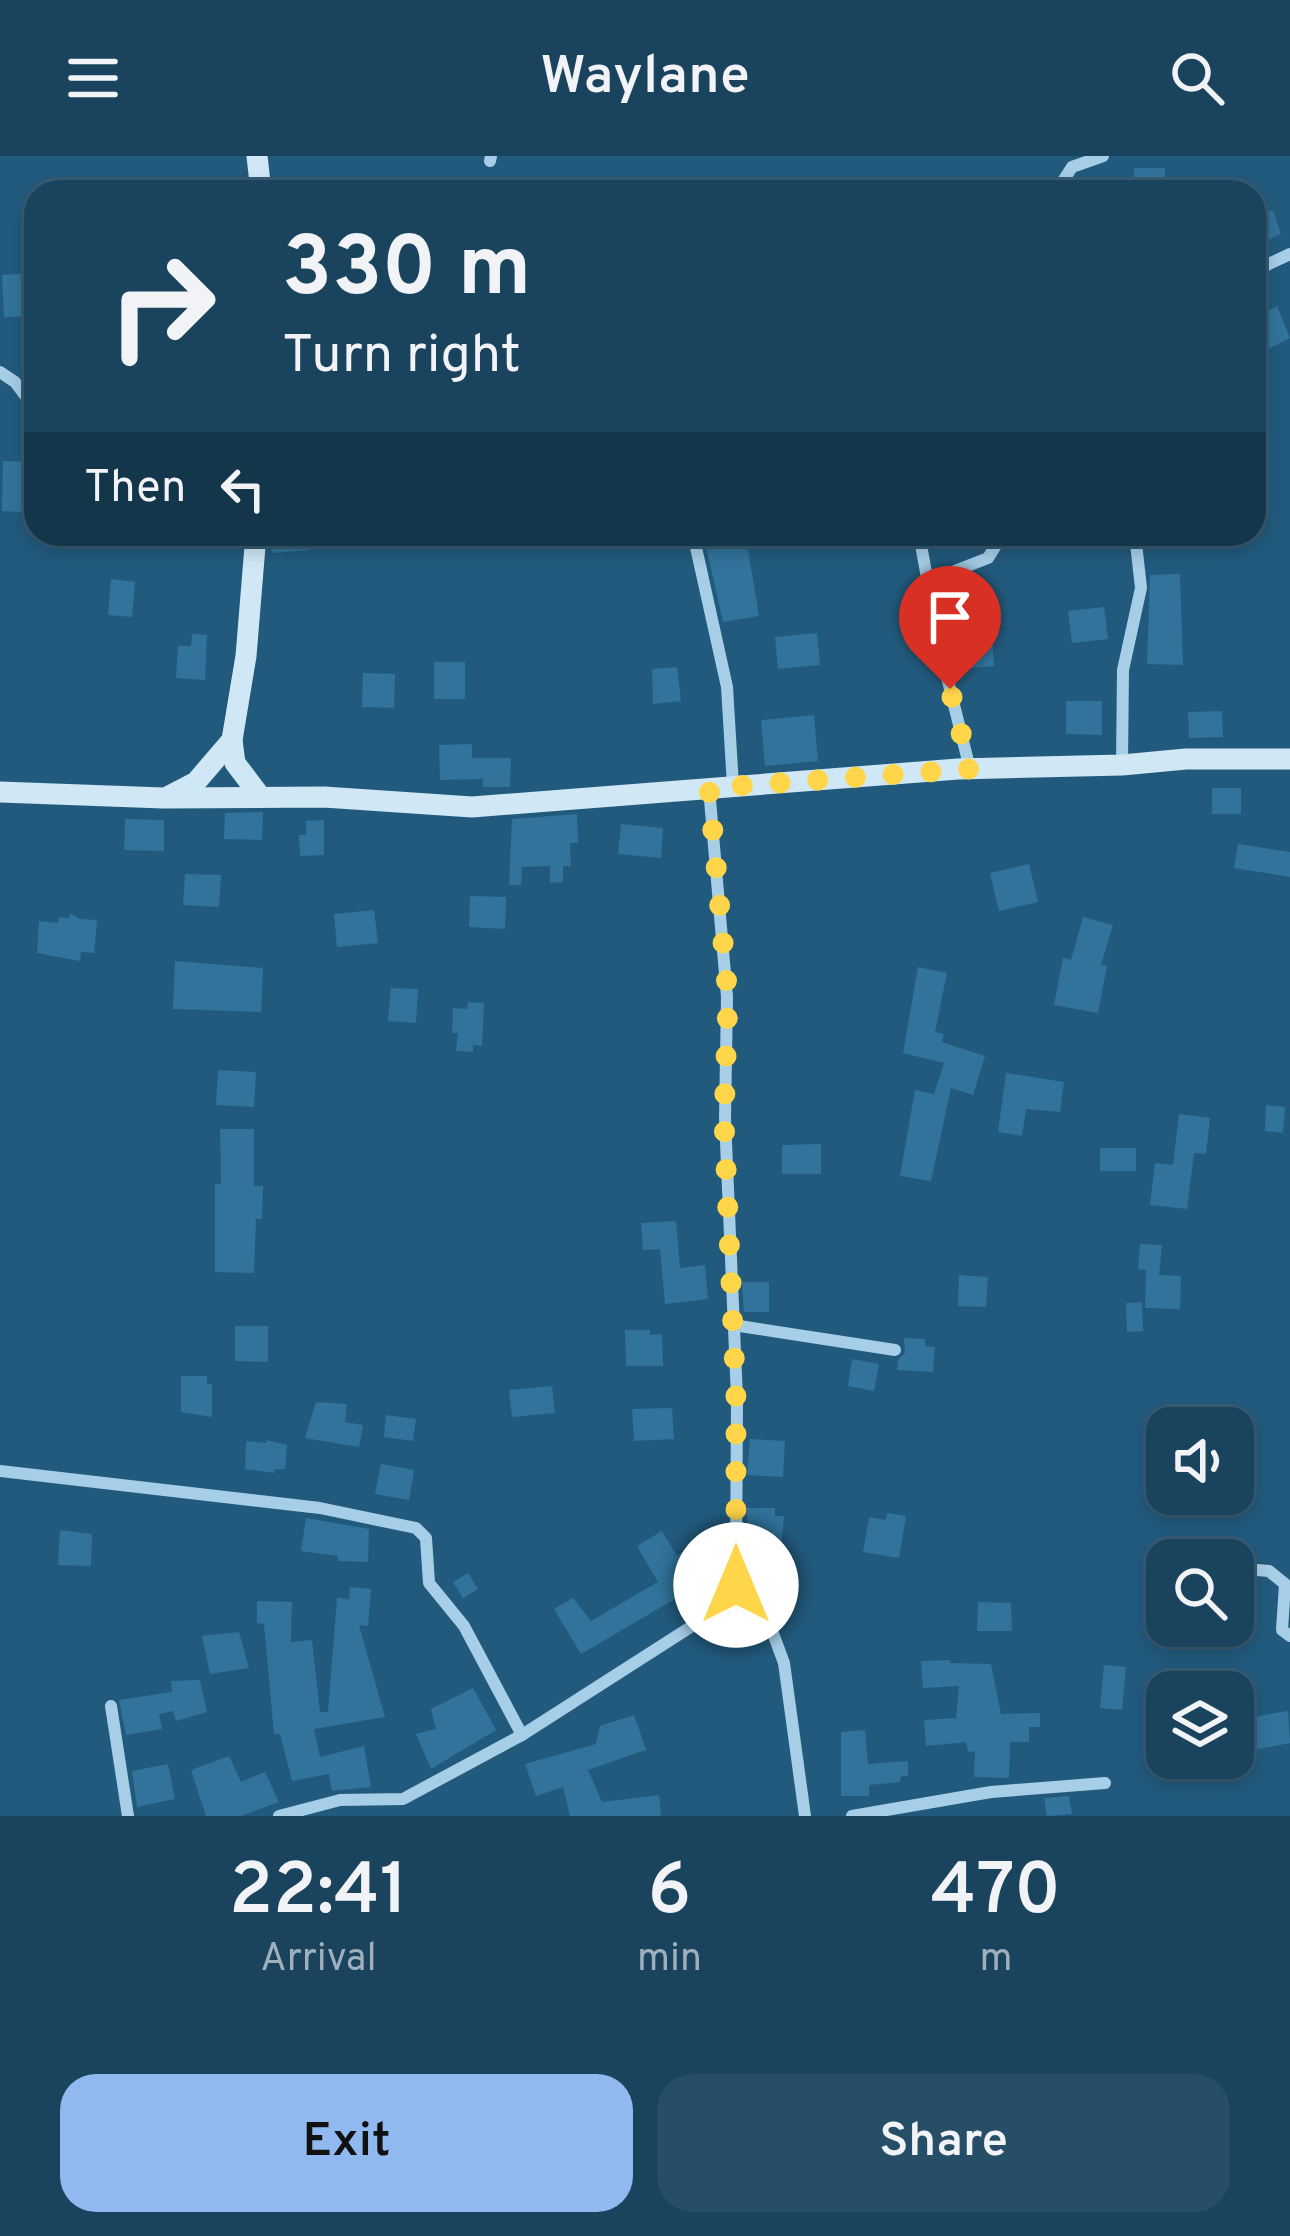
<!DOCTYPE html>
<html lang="en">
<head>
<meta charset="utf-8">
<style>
  :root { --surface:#1a445e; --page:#274e67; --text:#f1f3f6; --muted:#9fb0bc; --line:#385c73; --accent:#90b9f0 }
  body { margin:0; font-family:Overpass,sans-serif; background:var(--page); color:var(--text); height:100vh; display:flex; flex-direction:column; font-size:45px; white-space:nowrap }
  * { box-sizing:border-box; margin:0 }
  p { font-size:39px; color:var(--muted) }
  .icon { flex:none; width:66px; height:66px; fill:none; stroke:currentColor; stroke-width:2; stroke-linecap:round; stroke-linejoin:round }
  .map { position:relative; height:1660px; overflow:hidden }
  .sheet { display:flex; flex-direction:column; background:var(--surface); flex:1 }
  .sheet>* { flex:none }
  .guide { position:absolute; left:24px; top:24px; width:1242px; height:366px; border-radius:36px; box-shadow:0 6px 18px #0003,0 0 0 3px var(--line); background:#1a445e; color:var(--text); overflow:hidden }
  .controls { position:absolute; left:1146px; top:1251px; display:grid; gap:24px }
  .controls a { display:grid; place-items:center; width:108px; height:108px; border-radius:24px; background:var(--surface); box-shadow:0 6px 18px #0003,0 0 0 3px var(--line); font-size:60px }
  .pin { position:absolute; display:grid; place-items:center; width:102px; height:102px; color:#fff; margin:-123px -51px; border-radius:50% 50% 50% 0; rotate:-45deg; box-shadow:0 0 12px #0007 }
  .pin .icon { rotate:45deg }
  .me { position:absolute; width:132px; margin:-66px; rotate:0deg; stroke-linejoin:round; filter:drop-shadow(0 0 9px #0008) }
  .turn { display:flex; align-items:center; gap:42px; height:252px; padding:0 60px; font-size:54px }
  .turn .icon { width:156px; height:156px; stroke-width:2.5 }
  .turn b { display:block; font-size:84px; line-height:102px }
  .then { display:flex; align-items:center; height:114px; padding:0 60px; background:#0003; gap:24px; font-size:45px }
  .eta { display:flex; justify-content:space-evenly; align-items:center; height:204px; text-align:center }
  .eta b { font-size:72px; font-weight:600; line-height:84px }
  .primary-button { display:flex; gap:24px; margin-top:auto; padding:24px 60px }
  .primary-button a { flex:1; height:138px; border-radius:36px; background:var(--accent); color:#111; font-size:48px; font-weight:600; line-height:138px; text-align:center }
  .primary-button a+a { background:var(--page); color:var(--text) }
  header { display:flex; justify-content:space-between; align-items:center; height:156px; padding:0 60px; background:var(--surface); font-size:54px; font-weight:600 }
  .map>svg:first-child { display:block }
  .building { fill:#32739b }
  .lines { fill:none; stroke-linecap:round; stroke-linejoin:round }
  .street { stroke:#a6cee6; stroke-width:12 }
  .secondary { stroke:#d0e7f5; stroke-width:21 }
  .route { stroke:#ffd54a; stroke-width:21; stroke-dasharray:0 37.8 }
</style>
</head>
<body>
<header><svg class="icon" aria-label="menu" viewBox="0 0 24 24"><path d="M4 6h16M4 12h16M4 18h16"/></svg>Waylane<svg class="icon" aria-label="search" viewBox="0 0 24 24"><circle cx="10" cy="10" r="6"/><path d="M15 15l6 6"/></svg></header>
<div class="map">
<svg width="1290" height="1660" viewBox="0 0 1290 1660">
  <rect width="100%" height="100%" fill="#225a7d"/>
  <!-- building -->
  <g class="building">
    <rect x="1134" y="12" width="31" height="24"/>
    <polygon points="1273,54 1281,78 1254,91 1254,62"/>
    <polygon points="36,117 36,160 4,161 2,119"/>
    <polygon points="1277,150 1290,182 1261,197 1254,185 1254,162"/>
    <polygon points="3,305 36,306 36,357 2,355"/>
    <polygon points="271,378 309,378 310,394 272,397"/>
    <polygon points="746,382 759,460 723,466 706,390"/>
    <polygon points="1180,418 1183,509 1147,508 1150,419"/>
    <polygon points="111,423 135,426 132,461 108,459"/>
    <polygon points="1104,451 1108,483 1072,487 1068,455"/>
    <polygon points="817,477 820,509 778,513 775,481"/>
    <polygon points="192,478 207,479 205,524 176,522 178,490 191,490"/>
    <polygon points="992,478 994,510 963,513 960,481"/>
    <rect x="434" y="506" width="31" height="37"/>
    <polygon points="677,511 681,545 653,548 652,513"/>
    <polygon points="363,517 395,518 394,552 362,551"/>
    <polygon points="1066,545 1102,545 1102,579 1066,578"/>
    <polygon points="1222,555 1223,581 1189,582 1188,556"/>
    <polygon points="814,559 818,605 765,610 761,564"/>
    <polygon points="472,588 472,602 511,602 510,631 483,631 483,623 440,624 439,589"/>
    <rect x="1212" y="632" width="29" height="26"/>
    <polygon points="263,656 262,684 224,683 225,657"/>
    <polygon points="577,658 578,687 570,687 571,710 563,710 563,726 550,727 550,710 522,711 521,729 509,729 512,663"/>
    <polygon points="125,663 164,664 164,695 124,694"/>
    <polygon points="324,664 324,699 300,700 299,679 306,679 306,665"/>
    <polygon points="621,668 663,672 661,702 618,698"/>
    <polygon points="1238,688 1290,696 1290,721 1234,712"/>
    <polygon points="1029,708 1038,746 999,755 990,717"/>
    <polygon points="185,718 221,719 219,751 183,749"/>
    <polygon points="470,740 506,741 505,773 469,771"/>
    <polygon points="374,754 378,787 337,791 334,758"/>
    <polygon points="70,757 80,763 97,764 94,797 81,796 80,805 37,797 39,765 58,767 59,761 70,762"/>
    <polygon points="1083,761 1113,769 1101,809 1107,810 1098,857 1054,849 1063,802 1071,804"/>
    <polygon points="175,805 263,812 261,856 173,853"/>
    <polygon points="918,811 947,817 935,876 944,878 942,886 985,900 973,939 951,932 931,1025 900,1020 915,934 934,938 944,907 903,897"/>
    <polygon points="391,832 418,833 416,867 388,865"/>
    <polygon points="468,846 484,847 482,890 473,889 473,896 456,895 458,877 452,877 453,852 467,853"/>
    <polygon points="218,914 256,916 254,951 216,949"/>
    <polygon points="1006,917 1064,926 1060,956 1026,953 1022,980 998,976"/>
    <polygon points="1266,949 1285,951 1283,977 1265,975"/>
    <polygon points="1179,958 1210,962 1206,998 1194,997 1187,1053 1150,1049 1155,1007 1173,1009"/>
    <polygon points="220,973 254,973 254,1030 263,1030 262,1063 256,1063 254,1117 215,1116 215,1028 221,1028"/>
    <polygon points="821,988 821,1018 782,1018 782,989"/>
    <rect x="1100" y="992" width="36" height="23"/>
    <polygon points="676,1065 680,1112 705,1109 708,1143 665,1148 660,1093 643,1094 641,1067"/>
    <polygon points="1140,1088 1162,1089 1159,1119 1181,1120 1180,1153 1145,1152 1146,1114 1138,1113"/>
    <polygon points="959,1119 988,1121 986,1151 958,1150"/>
    <polygon points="742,1126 769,1126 769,1156 744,1156"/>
    <polygon points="1142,1146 1143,1175 1127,1176 1126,1147"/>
    <polygon points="235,1170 268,1170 268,1206 235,1205"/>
    <polygon points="625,1174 650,1174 650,1179 662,1178 663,1210 626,1210"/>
    <polygon points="904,1182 925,1183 925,1190 935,1191 933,1216 897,1214 898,1204 905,1197"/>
    <polygon points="852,1203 879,1208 874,1235 848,1230"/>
    <polygon points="181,1220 207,1220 207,1228 212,1228 212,1261 181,1256"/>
    <polygon points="552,1230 555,1257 512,1261 509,1234"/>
    <polygon points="316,1246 347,1248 345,1266 363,1269 359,1291 305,1282"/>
    <polygon points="672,1252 674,1283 634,1285 632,1253"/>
    <polygon points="386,1259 416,1263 413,1285 384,1281"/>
    <polygon points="750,1283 785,1285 783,1321 747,1319"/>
    <polygon points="266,1284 287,1289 285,1313 275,1313 274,1317 245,1313 246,1285 266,1287"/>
    <polygon points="381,1308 414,1314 409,1344 375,1338"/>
    <polygon points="747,1352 775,1352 775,1360 784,1360 780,1402 747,1402"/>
    <polygon points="888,1357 906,1360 899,1402 863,1396 869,1361 885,1364"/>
    <polygon points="306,1362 369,1373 368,1406 338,1405 338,1400 301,1395"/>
    <polygon points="60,1374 92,1378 91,1410 58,1409"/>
    <polygon points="662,1375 677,1400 683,1396 699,1429 581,1498 554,1453 573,1442 591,1465 658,1426 637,1390"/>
    <polygon points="468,1417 478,1433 463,1442 453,1426"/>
    <polygon points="350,1431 371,1433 368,1470 359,1469 385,1561 314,1573 320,1601 364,1590 371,1631 332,1635 329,1618 292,1625 280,1578 274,1578 264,1468 257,1467 257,1445 292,1446 291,1486 312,1484 320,1556 328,1556 337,1442 349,1443"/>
    <polygon points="978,1446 1011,1447 1012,1475 977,1475"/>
    <polygon points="239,1476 249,1512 210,1518 202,1480"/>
    <polygon points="950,1504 950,1507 991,1508 1001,1558 1040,1557 1040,1571 1029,1571 1029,1586 1010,1586 1009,1622 974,1621 975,1595 968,1596 966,1586 926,1590 924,1564 956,1562 959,1530 923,1532 921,1505"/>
    <polygon points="1104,1509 1126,1511 1122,1554 1100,1552"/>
    <polygon points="200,1524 207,1556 176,1565 173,1555 159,1558 162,1573 126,1579 119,1544 172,1536 171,1525"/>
    <polygon points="473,1532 496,1574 431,1613 416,1578 436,1573 431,1553"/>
    <polygon points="1288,1555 1290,1587 1253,1594 1247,1562"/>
    <polygon points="634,1559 646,1594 588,1614 602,1646 659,1639 661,1660 570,1660 563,1631 536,1640 525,1608 596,1588 600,1570"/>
    <polygon points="865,1574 868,1608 908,1605 908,1620 901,1620 900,1626 869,1629 869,1640 841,1640 841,1576"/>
    <polygon points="229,1600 241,1626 265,1616 279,1646 240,1660 206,1660 191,1614"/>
    <polygon points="168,1608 175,1643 137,1651 132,1615"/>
    <polygon points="1069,1640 1072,1658 1047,1660 1044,1642"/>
  </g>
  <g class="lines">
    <!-- street -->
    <g class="street">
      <polyline points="490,5 491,0"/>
      <polyline points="1056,36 1072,11 1103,0"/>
      <polyline points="1254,115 1290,98"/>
      <polyline points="0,216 15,226 36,254"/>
      <polyline points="693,378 727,531 733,630"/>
      <polyline points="919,378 940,493 970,613"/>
      <polyline points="929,425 988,402 998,386 995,378"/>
      <polyline points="1122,609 1123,514 1141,432 1135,378"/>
      <polyline points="733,1169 895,1194"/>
      <polyline points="0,1315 320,1352 416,1372 426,1382 429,1427 464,1470 522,1579"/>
      <polyline points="1257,1414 1269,1415 1285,1428 1282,1474 1290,1480"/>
      <polyline points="736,1429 767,1461 784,1507 805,1660"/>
      <polyline points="111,1550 128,1660"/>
      <polyline points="279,1660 340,1644 403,1643 522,1579 700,1465 732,1439 736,1417 737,1242 725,963 727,841 709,632"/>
      <polyline points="852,1660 991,1636 1105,1627"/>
    </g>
    <!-- secondary -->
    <g class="secondary">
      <polyline points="257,0 261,36"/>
      <polyline points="232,584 235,607 260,640"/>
      <polyline points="0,636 163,642 324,641 472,651 958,613 1122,609 1186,603 1290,603"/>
      <polyline points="169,640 196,626 232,584 246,500 256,378"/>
    </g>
  </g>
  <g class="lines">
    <!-- route -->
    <polyline class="route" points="736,1429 736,1242 724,964 728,841 709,632 970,613 950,533"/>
  </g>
</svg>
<div class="controls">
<a><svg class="icon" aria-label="sound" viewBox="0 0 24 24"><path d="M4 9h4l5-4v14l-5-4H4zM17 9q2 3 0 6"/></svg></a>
<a><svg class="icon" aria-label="search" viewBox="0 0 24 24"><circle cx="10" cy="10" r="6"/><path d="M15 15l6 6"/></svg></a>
<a><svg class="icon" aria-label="layers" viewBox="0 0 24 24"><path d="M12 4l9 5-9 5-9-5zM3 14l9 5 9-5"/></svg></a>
</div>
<div class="pin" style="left:950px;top:533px;background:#d93025"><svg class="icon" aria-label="arrive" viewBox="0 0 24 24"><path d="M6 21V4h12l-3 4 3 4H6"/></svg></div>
<svg class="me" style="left:736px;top:1429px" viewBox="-20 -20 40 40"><circle r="19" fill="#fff"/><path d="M0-13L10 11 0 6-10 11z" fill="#ffd54a"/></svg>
<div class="guide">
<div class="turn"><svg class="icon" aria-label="right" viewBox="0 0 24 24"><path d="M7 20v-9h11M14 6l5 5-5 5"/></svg><div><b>330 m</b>Turn right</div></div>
<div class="then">Then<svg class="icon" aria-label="left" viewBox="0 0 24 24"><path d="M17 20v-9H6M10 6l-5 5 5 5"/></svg></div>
</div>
</div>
<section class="sheet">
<div class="eta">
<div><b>22:41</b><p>Arrival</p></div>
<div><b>6</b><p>min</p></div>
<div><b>470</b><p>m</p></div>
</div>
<div class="primary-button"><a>Exit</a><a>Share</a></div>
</section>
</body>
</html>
